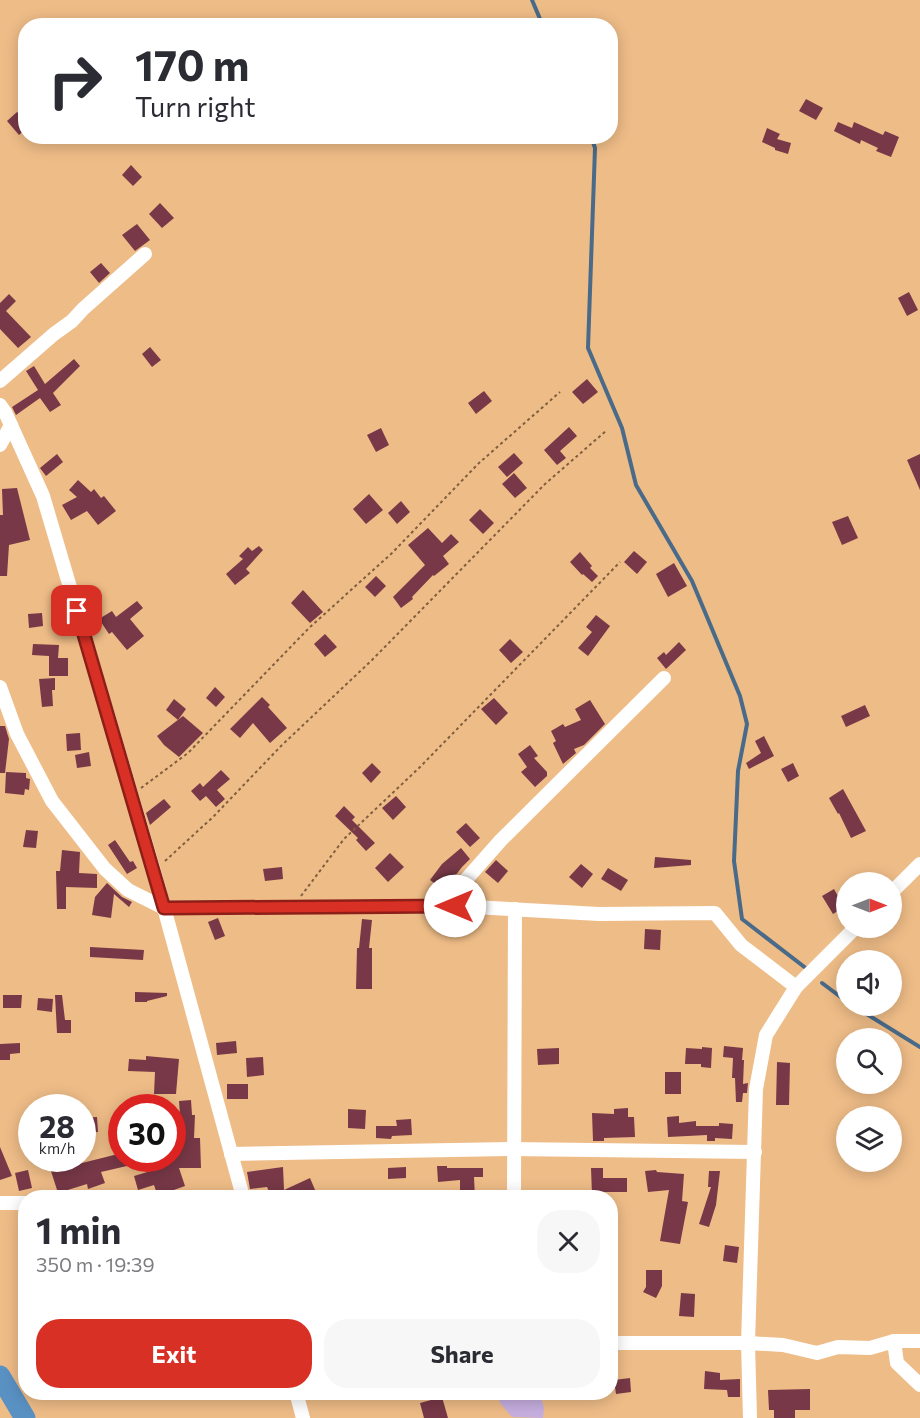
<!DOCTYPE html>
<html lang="en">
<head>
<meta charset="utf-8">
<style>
  :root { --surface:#fff; --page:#f7f7f7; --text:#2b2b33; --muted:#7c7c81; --accent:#d93025 }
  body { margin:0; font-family:Commissioner,sans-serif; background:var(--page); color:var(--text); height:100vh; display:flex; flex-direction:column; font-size:22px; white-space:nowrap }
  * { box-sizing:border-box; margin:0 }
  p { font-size:20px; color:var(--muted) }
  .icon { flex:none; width:33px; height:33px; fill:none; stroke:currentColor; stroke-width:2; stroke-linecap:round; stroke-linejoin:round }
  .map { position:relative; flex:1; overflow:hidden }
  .details { position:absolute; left:18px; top:1190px; width:600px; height:210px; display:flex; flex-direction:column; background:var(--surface); border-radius:24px; box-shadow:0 3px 15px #0003 }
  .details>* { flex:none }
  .top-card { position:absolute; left:18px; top:18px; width:600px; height:126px; border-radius:24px; box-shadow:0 3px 15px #0003; background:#fff; color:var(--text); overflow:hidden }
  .needle { width:39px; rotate:90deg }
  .controls { position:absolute; left:836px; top:872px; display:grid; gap:12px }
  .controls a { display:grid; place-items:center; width:66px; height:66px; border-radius:50%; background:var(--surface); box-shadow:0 3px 15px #0003; font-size:30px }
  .speed { position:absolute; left:18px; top:1094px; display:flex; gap:12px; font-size:30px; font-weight:700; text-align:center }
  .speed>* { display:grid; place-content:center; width:78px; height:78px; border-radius:50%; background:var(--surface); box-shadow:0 3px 15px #0003; line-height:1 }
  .speed small { font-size:15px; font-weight:400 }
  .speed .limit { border:9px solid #d22; background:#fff; color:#111 }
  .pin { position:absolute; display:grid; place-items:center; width:51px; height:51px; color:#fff; margin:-26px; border-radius:12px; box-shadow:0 3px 9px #0006 }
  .me { position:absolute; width:66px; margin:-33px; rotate:270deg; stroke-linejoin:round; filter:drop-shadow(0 0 4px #0008) }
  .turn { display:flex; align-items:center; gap:21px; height:126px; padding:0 18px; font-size:27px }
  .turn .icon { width:78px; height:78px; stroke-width:2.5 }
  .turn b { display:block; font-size:42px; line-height:51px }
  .round { display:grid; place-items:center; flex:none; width:63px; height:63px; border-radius:24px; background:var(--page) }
  .summary { display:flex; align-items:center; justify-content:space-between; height:102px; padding:0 18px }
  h1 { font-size:36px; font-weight:700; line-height:45px }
  .button { display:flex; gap:12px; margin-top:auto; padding:12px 18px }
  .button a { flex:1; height:69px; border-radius:24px; background:var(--accent); color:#fff; font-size:24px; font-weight:700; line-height:69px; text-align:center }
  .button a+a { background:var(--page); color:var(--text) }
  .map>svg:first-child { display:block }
  .green { fill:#c6aedf }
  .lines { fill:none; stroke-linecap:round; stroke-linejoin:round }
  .stream { stroke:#496a88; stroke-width:4 }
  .river { stroke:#5a91c3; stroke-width:21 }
  .building { fill:#783847 }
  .path { stroke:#805f3e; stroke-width:2; stroke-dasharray:3 3; stroke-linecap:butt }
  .street { stroke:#fff; stroke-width:14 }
  .route-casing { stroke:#8d1f18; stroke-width:15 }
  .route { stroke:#d93025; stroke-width:10 }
</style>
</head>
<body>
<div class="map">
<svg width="920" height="1418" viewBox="0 0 920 1418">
  <rect width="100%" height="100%" fill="#eebc87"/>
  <!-- green -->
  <polygon class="green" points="497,1392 540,1393 544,1408 543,1418 512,1417 500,1403"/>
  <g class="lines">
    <!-- stream -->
    <g class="stream">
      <polyline points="532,0 543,26"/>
      <polyline points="591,136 595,148 588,348 622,428 636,485 692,581 740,696 747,724 738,771 734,861 742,919 807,969"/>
      <polyline points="822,983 846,1001"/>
      <polyline points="852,1005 920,1047"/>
    </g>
    <!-- river -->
    <polyline class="river" points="0,1376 25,1418"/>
  </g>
  <!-- building -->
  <g class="building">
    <polygon points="806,99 823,108 816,120 799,111"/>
    <polygon points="17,112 26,121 26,129 19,135 7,121"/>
    <polygon points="838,122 852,128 854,122 883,135 885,131 899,137 891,157 876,151 878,148 861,140 860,144 834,131"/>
    <polygon points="767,128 780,134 777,139 791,143 788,154 775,150 775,148 762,142"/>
    <polygon points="131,165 142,177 133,186 122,175"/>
    <polygon points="160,203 174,218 162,228 149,214"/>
    <polygon points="137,224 150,240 135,251 122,235"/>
    <polygon points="101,263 110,273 99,283 90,272"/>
    <polygon points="909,292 918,310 907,316 898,298"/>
    <polygon points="9,294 16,301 6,311 31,337 18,348 0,329 0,303"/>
    <polygon points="150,347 161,360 152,367 142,354"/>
    <polygon points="74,359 80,366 53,393 61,405 50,412 40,398 16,415 12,407 38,390 26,371 34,366 45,384"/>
    <polygon points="587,379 598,392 583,404 572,392"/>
    <polygon points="484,391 492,401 476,414 468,403"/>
    <polygon points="569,427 577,436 560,451 566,458 557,465 544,450"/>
    <polygon points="381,428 389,445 376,452 367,435"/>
    <polygon points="514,453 523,463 507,477 498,467"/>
    <polygon points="57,454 63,462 46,476 40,468"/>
    <polygon points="920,454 920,490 907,460"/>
    <polygon points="514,473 527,488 515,498 502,484"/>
    <polygon points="78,480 91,492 94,489 101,498 104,496 116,511 98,525 87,511 71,520 62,505 77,497 69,490"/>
    <polygon points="17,488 30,540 9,545 7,576 0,576 0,515 3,515 2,489"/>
    <polygon points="369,494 383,510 366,524 353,509"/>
    <polygon points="401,501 410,512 397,524 388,513"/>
    <polygon points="480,509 494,523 483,534 469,520"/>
    <polygon points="848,516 858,538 842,545 832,522"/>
    <polygon points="428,528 442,543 451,534 459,542 443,556 449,564 434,576 433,575 412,597 413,599 401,608 393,597 425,565 408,545"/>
    <polygon points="259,546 263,550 246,569 250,573 235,585 226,574 243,559 239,556 248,547 252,551"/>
    <polygon points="634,551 647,562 637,574 624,562"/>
    <polygon points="580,552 592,566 590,568 598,576 592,582 583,574 582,575 570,562"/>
    <polygon points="674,563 687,586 668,597 656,574"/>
    <polygon points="376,576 386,586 375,597 365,587"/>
    <polygon points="303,590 323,612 310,623 291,603"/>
    <polygon points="137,601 143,608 130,619 144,636 127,650 112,632 109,634 99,619 112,611 116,617"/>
    <polygon points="42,613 43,626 29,628 28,614"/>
    <polygon points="596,615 610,626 588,656 578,648 592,632 586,627"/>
    <polygon points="325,634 337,647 325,657 314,644"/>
    <polygon points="510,639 523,652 511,663 499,650"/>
    <polygon points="679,642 686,650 666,669 657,658 664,652 666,655"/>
    <polygon points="33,644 59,645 58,658 68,658 68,676 49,676 49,656 32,655"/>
    <polygon points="55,678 55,690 52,690 53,706 42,707 39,679"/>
    <polygon points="215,687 225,697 216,707 206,698"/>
    <polygon points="262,697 270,705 268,707 287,728 270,743 253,723 240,738 230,729"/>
    <polygon points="494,698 508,713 496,725 481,709"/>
    <polygon points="174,699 186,709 178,720 166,710"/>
    <polygon points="590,700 605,724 584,745 574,749 576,753 563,764 553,743 556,741 551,731 563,724 565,727 581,720 575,709"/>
    <polygon points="865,705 870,716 846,727 841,716"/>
    <polygon points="183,716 203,733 179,757 164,745 157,736"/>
    <polygon points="0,726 5,726 9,739 5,773 0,773"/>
    <polygon points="80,733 81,750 67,751 66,734"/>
    <polygon points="764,736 774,756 749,769 746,763 761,753 755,741"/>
    <polygon points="530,745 538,756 534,758 547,772 547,776 535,787 521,772 527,767 518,754"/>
    <polygon points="89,752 91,766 77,768 75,755"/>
    <polygon points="372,763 381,772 371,783 362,773"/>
    <polygon points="793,763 799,776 788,782 781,769"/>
    <polygon points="221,770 230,779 217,790 225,799 216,807 206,796 200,801 191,791 200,783 203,787"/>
    <polygon points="6,772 26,773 26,778 30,779 29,790 25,789 24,795 5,793"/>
    <polygon points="843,789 866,831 851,838 839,813 838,814 829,798"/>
    <polygon points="396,796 406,807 393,820 382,808"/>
    <polygon points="164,799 171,807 150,825 146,813"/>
    <polygon points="344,806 355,817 352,820 375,843 366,851 356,840 358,838 335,816"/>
    <polygon points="466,823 480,838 470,847 456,832"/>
    <polygon points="26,830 38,831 36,848 23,847"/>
    <polygon points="115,840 130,862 133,861 137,868 127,874 108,845"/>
    <polygon points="461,848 470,859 462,867 444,890 430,880 442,864"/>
    <polygon points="62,850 80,852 79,873 97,874 97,888 66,887 66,909 57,909 56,871 60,871"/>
    <polygon points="390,853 404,867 388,882 375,868"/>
    <polygon points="655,857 691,860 691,865 654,868"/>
    <polygon points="496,860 508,871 498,883 485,872"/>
    <polygon points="581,864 593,874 582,888 569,877"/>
    <polygon points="282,867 283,879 265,881 263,869"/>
    <polygon points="608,868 628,880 621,891 601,879"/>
    <polygon points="107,883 122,897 132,902 129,907 114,894 111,918 92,915 95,897"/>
    <polygon points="834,889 839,898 846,894 846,906 833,914 822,896"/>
    <polygon points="218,918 225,936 215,940 208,922"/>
    <polygon points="362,919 372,920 369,948 372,948 372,989 356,989 357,948 359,948"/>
    <polygon points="645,929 661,930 660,950 644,949"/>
    <polygon points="90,947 144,950 143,960 90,957"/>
    <polygon points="135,992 167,993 167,996 147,1001 147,1002 135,1002"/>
    <polygon points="3,995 22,995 21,1008 3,1008"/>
    <polygon points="55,995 62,995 65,1020 71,1020 71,1033 57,1033"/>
    <polygon points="38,998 53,999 52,1012 37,1010"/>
    <polygon points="236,1041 237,1053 217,1055 216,1043"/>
    <polygon points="20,1043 20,1053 10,1054 10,1060 0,1060 0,1044"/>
    <polygon points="724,1046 743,1048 742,1060 744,1060 743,1084 748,1083 747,1093 743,1093 742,1102 736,1102 735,1078 732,1078 733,1058 723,1057"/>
    <polygon points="702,1047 712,1048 711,1068 701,1067 701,1064 685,1064 686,1048 702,1049"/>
    <polygon points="559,1048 559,1064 538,1065 537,1049"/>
    <polygon points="146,1056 179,1059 176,1094 154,1094 155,1072 128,1071 129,1059 146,1060"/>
    <polygon points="263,1057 264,1075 247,1077 246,1058"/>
    <polygon points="777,1062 790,1063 789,1105 776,1105"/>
    <rect x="665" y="1072" width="16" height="22"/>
    <rect x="227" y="1084" width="21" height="15"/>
    <polygon points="191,1100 192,1115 195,1115 194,1138 200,1138 201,1168 179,1168 185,1186 171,1191 171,1192 158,1197 154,1185 138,1190 134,1176 164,1167 162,1158 172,1158 172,1115 180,1115 179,1101"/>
    <polygon points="628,1108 628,1117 634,1117 635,1137 604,1138 604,1141 593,1141 592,1113 614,1114 614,1109"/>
    <polygon points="348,1109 366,1110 365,1129 348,1128"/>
    <polygon points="679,1116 679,1123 696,1121 696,1126 719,1126 719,1123 733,1124 732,1139 715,1138 715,1141 707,1141 707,1135 668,1137 667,1117"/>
    <polygon points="97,1117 98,1132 82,1133 82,1118"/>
    <polygon points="411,1119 412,1135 392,1136 391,1139 376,1138 376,1126 397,1126 396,1120"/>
    <polygon points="0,1147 12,1176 0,1180"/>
    <polygon points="122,1153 122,1158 144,1158 144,1162 101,1172 105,1183 88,1189 87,1184 58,1193 50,1168 65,1164 66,1167"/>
    <polygon points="437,1166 447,1166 447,1168 483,1168 483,1177 474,1177 475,1197 460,1197 460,1180 438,1182"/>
    <polygon points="283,1167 284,1190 310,1178 318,1197 269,1197 271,1196 267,1187 250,1189 247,1172"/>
    <polygon points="406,1167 406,1178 388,1179 388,1168"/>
    <polygon points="591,1168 603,1168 603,1178 627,1178 627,1192 603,1192 603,1194 592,1195"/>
    <polygon points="28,1170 32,1188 19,1191 15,1173"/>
    <polygon points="656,1170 657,1172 684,1174 682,1201 688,1202 680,1244 660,1241 669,1190 648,1192 645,1171"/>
    <polygon points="709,1171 720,1171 716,1205 709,1227 699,1224 711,1187 708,1187"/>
    <polygon points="725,1245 739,1247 737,1263 723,1261"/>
    <polygon points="646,1270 662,1270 662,1286 656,1298 643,1292 646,1287"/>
    <polygon points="681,1293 695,1294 694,1317 679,1316"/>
    <polygon points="705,1371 720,1373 720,1380 740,1379 740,1397 728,1397 727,1390 704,1389"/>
    <polygon points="630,1378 631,1392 616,1394 614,1380"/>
    <polygon points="810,1389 810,1410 795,1410 795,1418 774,1418 774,1410 769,1410 768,1390"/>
    <polygon points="442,1397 448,1418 424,1418 420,1403"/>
  </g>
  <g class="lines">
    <!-- path -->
    <g class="path">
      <polyline points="141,788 188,753 309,628 392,553 479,463 560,392"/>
      <polyline points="165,861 213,817 281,746 372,660 545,484 607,430"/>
      <polyline points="301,896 344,839 420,767 620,562"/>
    </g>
    <!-- street -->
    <g class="street">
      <polyline points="0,381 54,334 72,321 83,309 145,254"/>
      <polyline points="0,405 5,412 43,496 154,871 243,1197"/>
      <polyline points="0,445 11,425"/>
      <polyline points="0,687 17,734 52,801 105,869 128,890 164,908 455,906 599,914 715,913 741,945 796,987"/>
      <polyline points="891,893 920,864"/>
      <polyline points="455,906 456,891 501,840 664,678"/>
      <polyline points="231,1154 510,1149 755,1152"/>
      <polyline points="514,1197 515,909"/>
      <polyline points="0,1203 26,1203"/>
      <polyline points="894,1341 920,1341"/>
      <polyline points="610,1343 748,1343 756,1089 766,1035 796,987 856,927"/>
      <polyline points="296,1392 303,1418"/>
      <polyline points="750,1418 748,1343 783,1345 817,1353 838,1347 870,1348 894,1341 897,1363 920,1385"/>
    </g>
  </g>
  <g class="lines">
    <!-- route casing -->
    <g class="route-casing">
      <polyline id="route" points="77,611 164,908 455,906"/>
    </g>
    <!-- route -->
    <use href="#route" class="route"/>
  </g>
</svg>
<div class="controls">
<a><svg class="needle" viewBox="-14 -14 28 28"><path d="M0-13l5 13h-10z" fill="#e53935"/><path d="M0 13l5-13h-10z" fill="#7c7c81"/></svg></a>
<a><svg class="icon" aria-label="sound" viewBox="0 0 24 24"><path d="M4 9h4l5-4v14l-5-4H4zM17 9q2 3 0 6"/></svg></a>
<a><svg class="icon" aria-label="search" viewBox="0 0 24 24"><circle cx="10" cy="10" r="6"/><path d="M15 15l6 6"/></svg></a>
<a><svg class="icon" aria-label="layers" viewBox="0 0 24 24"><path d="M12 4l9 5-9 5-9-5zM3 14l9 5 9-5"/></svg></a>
</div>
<div class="speed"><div>28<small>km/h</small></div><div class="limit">30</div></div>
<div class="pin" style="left:77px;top:611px;background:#d93025"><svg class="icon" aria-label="arrive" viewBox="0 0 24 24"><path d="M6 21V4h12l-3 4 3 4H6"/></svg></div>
<svg class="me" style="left:455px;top:906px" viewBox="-20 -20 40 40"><circle r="19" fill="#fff"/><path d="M0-13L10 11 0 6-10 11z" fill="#d93025"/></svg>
<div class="top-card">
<div class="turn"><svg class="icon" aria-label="right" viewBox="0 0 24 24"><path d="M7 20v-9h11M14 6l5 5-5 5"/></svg><div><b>170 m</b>Turn right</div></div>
</div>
<section class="details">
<div class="summary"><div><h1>1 min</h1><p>350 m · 19:39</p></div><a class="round"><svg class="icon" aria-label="close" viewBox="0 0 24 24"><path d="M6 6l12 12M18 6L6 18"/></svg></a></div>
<div class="button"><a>Exit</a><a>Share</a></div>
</section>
</div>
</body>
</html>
